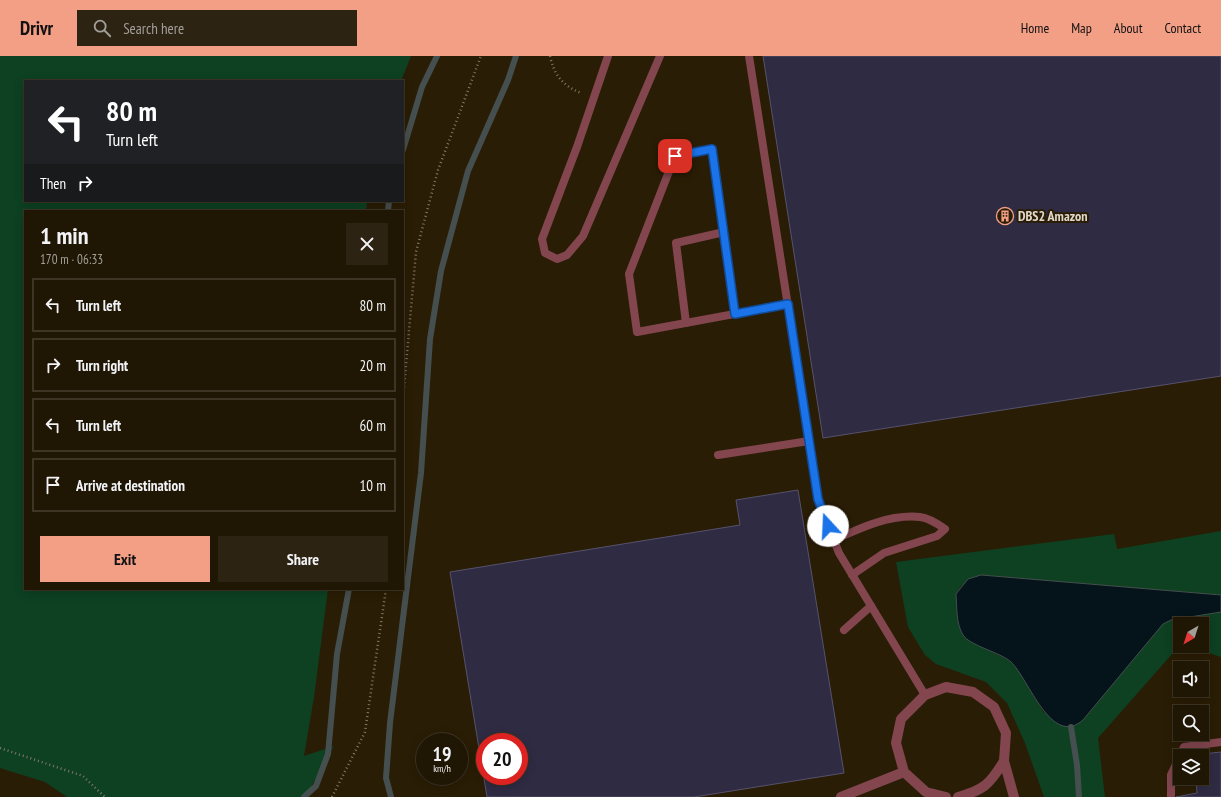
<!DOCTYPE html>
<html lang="en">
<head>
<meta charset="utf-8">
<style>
  :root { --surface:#201604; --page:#2d2313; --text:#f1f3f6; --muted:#a29f9a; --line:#3d3526; --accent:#f39f85 }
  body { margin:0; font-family:"PT Sans Narrow",sans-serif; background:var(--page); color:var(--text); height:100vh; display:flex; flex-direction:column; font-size:15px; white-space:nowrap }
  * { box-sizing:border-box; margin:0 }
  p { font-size:13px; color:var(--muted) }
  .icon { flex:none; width:22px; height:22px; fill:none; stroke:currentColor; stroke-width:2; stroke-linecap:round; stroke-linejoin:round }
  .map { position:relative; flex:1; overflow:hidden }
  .drawer { position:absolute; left:24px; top:154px; width:380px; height:380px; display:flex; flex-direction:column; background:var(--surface); border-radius:0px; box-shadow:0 2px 10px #0003,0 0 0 1px var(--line) }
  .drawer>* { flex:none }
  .hud { position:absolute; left:24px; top:24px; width:380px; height:122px; border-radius:0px; box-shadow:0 2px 10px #0003,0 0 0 1px var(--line); background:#202124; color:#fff; overflow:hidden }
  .needle { width:26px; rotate:219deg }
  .controls { position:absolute; left:1173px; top:561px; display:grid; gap:8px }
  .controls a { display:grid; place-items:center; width:36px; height:36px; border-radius:0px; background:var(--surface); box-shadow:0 2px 10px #0003,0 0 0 1px var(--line); font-size:20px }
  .speed { position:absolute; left:416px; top:677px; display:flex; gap:8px; font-size:20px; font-weight:700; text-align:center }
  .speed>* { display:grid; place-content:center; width:52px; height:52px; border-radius:50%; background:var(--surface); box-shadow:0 2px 10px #0003,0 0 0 1px var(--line); line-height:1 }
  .speed small { font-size:10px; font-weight:400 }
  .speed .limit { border:6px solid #d22; background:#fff; color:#111 }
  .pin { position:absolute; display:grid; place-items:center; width:34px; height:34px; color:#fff; margin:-17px; border-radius:8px; box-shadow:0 2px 6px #0006 }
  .me { position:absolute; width:44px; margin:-22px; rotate:340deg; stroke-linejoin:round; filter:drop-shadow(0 0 3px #0008) }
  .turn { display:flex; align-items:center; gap:14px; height:84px; padding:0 16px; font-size:18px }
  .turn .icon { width:52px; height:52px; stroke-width:2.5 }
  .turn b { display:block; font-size:28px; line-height:34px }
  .then { display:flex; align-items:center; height:38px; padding:0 16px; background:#0003; gap:8px; font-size:15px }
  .round { display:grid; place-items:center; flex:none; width:42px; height:42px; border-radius:0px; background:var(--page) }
  .overview { display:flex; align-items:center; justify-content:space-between; height:68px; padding:0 16px }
  h1 { font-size:24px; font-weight:800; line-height:30px }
  .action { display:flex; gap:8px; margin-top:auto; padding:8px 16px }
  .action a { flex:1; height:46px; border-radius:0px; background:var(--accent); color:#111; font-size:16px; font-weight:800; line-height:46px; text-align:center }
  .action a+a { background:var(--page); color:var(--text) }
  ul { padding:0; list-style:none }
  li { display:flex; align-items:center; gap:12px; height:54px; margin:0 8px 6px; padding:0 8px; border:2px solid var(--line); border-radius:0px }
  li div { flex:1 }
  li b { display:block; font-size:15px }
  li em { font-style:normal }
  header { display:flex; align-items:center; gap:24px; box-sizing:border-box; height:56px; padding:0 20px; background:var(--accent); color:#111 }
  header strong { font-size:19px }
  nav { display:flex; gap:22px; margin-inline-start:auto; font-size:14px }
  .search { width:280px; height:36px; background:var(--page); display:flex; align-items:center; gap:10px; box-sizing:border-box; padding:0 14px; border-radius:0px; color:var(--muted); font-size:15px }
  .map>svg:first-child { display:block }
  .green { fill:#0d4122 }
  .water { fill:#04141a; stroke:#464f4f }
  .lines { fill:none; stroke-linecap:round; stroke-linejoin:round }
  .stream { stroke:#464f4f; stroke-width:6 }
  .building { fill:#2f2b43; stroke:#56526d; fill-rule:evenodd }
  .path { stroke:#857966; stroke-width:2.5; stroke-dasharray:1 3; stroke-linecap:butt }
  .lane { stroke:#83464f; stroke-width:8 }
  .street { stroke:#83464f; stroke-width:10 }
  .route-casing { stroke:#114b97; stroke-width:10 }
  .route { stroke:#1a73e8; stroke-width:7 }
  .labels { text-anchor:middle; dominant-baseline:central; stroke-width:4; stroke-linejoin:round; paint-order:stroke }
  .poi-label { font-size:14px; font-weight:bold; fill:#e1d8ca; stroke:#2a1d05; text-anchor:start }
</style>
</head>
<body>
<header>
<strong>Drivr</strong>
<div class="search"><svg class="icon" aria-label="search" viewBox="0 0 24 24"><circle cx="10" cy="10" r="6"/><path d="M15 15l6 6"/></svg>Search here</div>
<nav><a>Home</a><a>Map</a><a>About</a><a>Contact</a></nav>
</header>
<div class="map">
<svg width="1221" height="741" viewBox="0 0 1221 741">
  <rect width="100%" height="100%" fill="#2a1d05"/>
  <!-- green -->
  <g class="green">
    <polygon points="0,0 411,0 401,25 25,25 25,145 367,145 366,155 25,155 25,533 328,533 314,641 304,700 334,690 311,731 301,741 67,741 45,726 0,712"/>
    <polygon points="1221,475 1221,539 981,519 961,530 956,538 958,565 969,584 1010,605 1019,615 1044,657 1163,568 1171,564 1221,556 1221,601 1188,590 1202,590 1202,568 1180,568 1180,589 1098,682 1105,741 1044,741 1025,687 1007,647 986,626 936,608 925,599 908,571 896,506 1114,478 1117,493"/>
  </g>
  <!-- water -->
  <path class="water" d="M981 519 1221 539V556L1171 564 1163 568 1083 664C1051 692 1029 623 1011 606 1000 596 970 590 963 579 956 568 957 551 956 538L968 523Z"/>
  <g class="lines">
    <!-- stream -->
    <g class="stream">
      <polyline points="403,94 422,31 437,0"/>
      <polyline points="388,155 389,145"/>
      <polyline points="1071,671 1077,709 1079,741"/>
      <polyline points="304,741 316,730 328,698 337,598 349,533"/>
      <polyline points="391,741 386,722 390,667 421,417 430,283 441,215 468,115 508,24 516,0"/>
    </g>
  </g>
  <!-- building -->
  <g class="building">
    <polygon points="763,0 1221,0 1221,320 823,382"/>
    <path d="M798 434 844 717 694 741H487L450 516 740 469 736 444ZM485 686H519V720H485Z"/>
    <polygon points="1221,696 1221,741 1176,741 1197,737 1196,722 1202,722 1202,700 1193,699"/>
  </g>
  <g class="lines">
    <!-- path -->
    <g class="path">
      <path d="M550 0C554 19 563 30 581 37"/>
      <polyline points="403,343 416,196 438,114 481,0"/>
      <polyline points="0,692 83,720 105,741"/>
      <polyline points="332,741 365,676 386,533"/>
    </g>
    <!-- lane -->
    <g class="lane">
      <polyline points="608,0 577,91 542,183 545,197 557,203 567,199 583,180 660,0"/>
      <polyline points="749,0 818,443 839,497 925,639"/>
      <polyline points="735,258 712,93 675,100 629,218 637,276 788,248"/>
      <polyline points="686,267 676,187 724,176"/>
      <polyline points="718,399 809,385"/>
      <path d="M834 484C860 472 890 458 920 461 929 462 938 468 945 473L937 480 884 497 852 519"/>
      <polyline points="844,574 871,550"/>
      <polyline points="1171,741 1171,719 1184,691 1221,686"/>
    </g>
    <!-- street -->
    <g class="street">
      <polyline points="841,741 904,716"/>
      <polyline points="946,741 926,736 904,716 896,687 901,663 925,639 946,631 973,636 994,651 1006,677 1004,705 1014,741"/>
      <path d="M958 741C984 734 990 728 1004 705"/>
    </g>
  </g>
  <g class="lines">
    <!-- route casing -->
    <g class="route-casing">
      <polyline id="route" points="675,100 712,93 735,258 788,248 818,443 828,470"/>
    </g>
    <!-- route -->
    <use href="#route" class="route"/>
  </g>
  <!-- icons -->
  <defs>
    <g id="building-ring" transform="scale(0.9)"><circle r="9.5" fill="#2a1d05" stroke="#f39f85" stroke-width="1.5"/><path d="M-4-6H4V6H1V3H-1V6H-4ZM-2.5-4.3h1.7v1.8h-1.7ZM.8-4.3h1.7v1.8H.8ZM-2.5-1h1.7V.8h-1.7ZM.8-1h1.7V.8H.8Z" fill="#f39f85"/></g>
  </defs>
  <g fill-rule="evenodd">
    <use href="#building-ring" x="1005" y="160"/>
  </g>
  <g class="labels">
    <!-- poi labels -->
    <g class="poi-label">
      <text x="1018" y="160">DBS2 Amazon</text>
    </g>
  </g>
</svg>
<div class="controls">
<a><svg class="needle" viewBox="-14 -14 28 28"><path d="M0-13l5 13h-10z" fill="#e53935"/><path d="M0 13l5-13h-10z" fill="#a29f9a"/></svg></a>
<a><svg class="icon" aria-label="sound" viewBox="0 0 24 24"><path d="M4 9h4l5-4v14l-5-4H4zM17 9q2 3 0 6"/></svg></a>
<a><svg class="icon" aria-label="search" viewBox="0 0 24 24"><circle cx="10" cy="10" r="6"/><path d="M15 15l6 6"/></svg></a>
<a><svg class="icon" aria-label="layers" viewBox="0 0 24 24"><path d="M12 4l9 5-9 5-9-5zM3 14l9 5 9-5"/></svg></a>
</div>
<div class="speed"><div>19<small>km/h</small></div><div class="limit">20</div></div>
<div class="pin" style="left:675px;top:100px;background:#d93025"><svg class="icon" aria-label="arrive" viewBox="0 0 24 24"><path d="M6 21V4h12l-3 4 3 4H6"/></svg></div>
<svg class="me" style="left:828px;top:470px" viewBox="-20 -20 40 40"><circle r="19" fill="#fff"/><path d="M0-13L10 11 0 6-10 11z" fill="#1a73e8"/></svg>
<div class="hud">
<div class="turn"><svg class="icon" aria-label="left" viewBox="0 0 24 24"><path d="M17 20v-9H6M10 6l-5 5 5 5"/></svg><div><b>80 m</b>Turn left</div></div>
<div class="then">Then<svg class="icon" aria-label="right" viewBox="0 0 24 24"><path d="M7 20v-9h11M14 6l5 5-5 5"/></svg></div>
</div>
<section class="drawer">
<div class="overview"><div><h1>1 min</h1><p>170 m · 06:33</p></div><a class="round"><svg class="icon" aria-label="close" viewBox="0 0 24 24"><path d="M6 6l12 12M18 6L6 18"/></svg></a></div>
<ul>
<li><svg class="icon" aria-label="left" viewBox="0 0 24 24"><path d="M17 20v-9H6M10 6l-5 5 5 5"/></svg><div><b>Turn left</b></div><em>80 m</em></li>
<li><svg class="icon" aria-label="right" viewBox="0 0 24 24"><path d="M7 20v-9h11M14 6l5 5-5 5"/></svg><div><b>Turn right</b></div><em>20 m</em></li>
<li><svg class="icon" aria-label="left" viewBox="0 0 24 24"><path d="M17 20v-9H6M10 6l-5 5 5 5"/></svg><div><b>Turn left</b></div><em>60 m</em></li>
<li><svg class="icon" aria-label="arrive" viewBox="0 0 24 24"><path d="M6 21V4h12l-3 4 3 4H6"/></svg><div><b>Arrive at destination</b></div><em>10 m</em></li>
</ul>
<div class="action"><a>Exit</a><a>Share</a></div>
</section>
</div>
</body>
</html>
